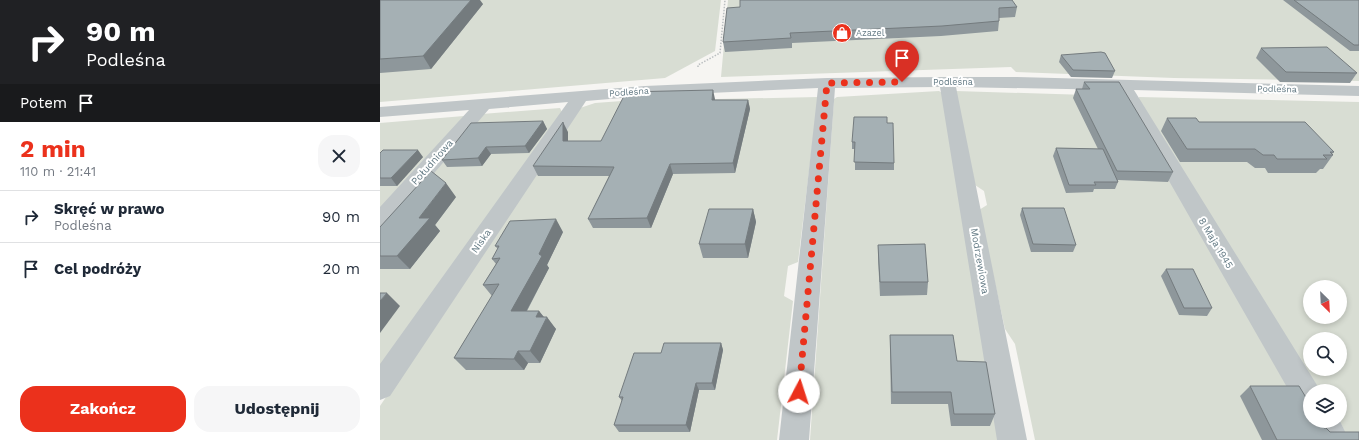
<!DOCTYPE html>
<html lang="pl">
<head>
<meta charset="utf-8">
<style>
  :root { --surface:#fff; --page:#f6f6f7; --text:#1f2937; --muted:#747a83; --line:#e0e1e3; --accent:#eb311c }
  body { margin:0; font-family:"Work Sans",sans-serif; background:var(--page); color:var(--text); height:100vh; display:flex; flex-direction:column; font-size:15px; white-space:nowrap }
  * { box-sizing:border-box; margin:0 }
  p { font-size:13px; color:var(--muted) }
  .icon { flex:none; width:22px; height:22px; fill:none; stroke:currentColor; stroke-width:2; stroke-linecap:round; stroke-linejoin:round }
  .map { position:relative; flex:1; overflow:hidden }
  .drawer { display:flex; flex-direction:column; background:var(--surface); width:380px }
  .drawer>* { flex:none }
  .top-card { background:#202124; color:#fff; overflow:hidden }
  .needle { width:26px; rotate:156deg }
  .buttons { position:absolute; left:923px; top:280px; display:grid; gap:8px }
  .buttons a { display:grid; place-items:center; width:44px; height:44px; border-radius:50%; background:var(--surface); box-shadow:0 2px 6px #0003; font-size:20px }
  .pin { position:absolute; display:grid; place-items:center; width:34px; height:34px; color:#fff; margin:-41px -17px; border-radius:50% 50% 50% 0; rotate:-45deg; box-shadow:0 0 4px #0007 }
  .pin .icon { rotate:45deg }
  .me { position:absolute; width:44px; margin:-22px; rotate:5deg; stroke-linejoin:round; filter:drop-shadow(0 0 3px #0008) }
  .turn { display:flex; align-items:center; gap:14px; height:84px; padding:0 20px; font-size:18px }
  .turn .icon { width:52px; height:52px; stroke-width:2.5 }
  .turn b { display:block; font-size:28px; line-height:34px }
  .then { display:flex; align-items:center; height:38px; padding:0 20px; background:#0003; gap:8px; font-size:15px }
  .round { display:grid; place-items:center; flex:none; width:42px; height:42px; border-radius:16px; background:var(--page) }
  .headline { display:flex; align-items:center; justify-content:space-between; height:68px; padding:0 20px }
  h1 { font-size:24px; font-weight:700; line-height:30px; color:var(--accent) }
  .action { display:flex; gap:8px; margin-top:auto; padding:8px 20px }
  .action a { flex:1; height:46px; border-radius:16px; background:var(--accent); color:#fff; font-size:16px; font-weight:700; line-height:46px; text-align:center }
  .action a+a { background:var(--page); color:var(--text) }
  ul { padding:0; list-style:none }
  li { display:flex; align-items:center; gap:12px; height:52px; padding:0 20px; border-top:1px solid var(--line) }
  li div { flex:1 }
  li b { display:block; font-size:15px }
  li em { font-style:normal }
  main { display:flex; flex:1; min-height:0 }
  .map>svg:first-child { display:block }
  .green { fill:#d8ddd3; fill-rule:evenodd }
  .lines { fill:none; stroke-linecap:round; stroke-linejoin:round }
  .path { stroke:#babec0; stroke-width:1.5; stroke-dasharray:1.5 1.5; stroke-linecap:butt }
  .minor { fill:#c0c6c8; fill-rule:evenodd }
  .wall { fill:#8e979b }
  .shaded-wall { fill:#747b7e }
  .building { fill:#a5b0b4; stroke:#747b7e }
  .route { stroke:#eb311c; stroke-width:7; stroke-dasharray:0 12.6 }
  .labels { text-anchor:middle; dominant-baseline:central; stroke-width:4; stroke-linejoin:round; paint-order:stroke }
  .far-poi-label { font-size:9px; fill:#637a84; stroke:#fff; text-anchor:start }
  .far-street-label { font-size:9px; fill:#637a84; stroke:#fff }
  .street-label { font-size:10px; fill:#637a84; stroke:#fff }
</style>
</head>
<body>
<main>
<section class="drawer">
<div class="top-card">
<div class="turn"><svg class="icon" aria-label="right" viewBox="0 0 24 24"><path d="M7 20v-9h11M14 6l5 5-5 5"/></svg><div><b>90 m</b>Podleśna</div></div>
<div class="then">Potem<svg class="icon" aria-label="arrive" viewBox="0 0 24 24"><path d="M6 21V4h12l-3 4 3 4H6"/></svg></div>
</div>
<div class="headline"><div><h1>2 min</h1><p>110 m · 21:41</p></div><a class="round"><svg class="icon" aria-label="close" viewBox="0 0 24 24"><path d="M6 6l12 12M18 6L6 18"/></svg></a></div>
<ul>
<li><svg class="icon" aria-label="right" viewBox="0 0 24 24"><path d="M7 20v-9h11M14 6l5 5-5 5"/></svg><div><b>Skręć w prawo</b><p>Podleśna</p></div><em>90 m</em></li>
<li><svg class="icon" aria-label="arrive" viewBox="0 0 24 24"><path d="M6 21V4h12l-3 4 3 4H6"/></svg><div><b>Cel podróży</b></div><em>20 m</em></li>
</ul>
<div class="action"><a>Zakończ</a><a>Udostępnij</a></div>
</section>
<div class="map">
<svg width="979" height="440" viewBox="0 0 979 440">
  <rect width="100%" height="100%" fill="#f6f5f2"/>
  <!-- green -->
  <g class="green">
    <polygon points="0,0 341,0 335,51 285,78 0,102"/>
    <polygon points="348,0 979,0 979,81 794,78 636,72 631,67 341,77"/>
    <polygon points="559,91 562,93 620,440 430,440 454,99 457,97"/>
    <polygon points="576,91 739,96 743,99 940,440 655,440 635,344 625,329 599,210 607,205 604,191 595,185"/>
    <polygon points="438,97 418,262 408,266 404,296 413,301 397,440 0,440 0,406 200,108 215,103 242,101"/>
    <path d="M759 97 979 102V440H968L960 421V391H937L758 102ZM930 287H960V317H930ZM930 339H960V369H930Z"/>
    <polygon points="180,108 182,112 0,369 0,231 102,114"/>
    <polygon points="84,116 0,212 0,123"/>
  </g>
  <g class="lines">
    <!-- path -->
    <polyline class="path" points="318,67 318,65 340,53 345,0"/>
    <!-- minor -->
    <g class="minor">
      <polygon points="567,77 637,77 979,86 979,96 754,90 940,390 930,391 930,414 920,410 737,90 576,87 647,440 617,440 560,87 455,88 429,440 399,440 438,88 265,96 206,101 10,396 0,400 0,364 188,102 109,109 8,227 0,229 0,207 89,110 0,117 0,107 265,86 447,78"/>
      <polygon points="930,416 930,421 960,421 969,440 937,440 928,421"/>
    </g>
  </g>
  <!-- wall -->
  <g class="wall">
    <polygon points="0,0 103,4 51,69 0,73"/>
    <polygon points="903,0 979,0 979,51 970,51"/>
    <polygon points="360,7 637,7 635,17 619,18 619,21 618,31 561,36 412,43 412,48 345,52 343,42"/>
    <polygon points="881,48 977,73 970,83 900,82 876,58"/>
    <polygon points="681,55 735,71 732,78 691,77 679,62"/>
    <polygon points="704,82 793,172 788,182 738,180 738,182 735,189 714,189 713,192 686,193 673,156 676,148 718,149 693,98 696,89 702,89"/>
    <polygon points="335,100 368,100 370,109 355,173 293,174 271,228 213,228 208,219 229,176 158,176 153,166 188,132 188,141 221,141"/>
    <polygon points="787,118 819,122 954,152 952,154 953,155 943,169 940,169 936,173 888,173 885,168 875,168 867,162 800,162 781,131"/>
    <polygon points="163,121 167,129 149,153 111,154 102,166 67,167 62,160"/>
    <polygon points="507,123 514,163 514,170 475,170 475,149 472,149 472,142"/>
    <polygon points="0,153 43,157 17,186 0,186"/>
    <polygon points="76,197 55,225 60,231 30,269 0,269 0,227"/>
    <polygon points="642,208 696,245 693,252 651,252 640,215"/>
    <polygon points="373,209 376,222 368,258 323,258 319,244"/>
    <polygon points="183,232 167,265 169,268 147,311 159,311 164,317 176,329 160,363 148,363 144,370 86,370 74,358 112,296 103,285 116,264 112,259 118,249 115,246"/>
    <polygon points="498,245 548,282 547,295 500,296 498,258"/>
    <polygon points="786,269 832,308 827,316 799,315 781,276"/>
    <polygon points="510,335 577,361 615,414 610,426 571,426 568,404 511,404 510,347"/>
    <polygon points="341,343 343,350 335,390 319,390 310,432 239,432 234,425 242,401 239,397 281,353"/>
    <polygon points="870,386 944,428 950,432 979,440 882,440 860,396"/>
  </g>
  <!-- shaded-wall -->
  <g class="shaded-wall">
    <polygon points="91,0 100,0 103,4 51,69 43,56"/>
    <polygon points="333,90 335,99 334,109 332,100"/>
    <polygon points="368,100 370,109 355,173 353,163"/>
    <polygon points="163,121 167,129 149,153 145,146"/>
    <polygon points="183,122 188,132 188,151 183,141"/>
    <polygon points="106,147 111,154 102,166 98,158"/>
    <polygon points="38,150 43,157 17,186 11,178"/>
    <polygon points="290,164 293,174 271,228 267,218"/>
    <polygon points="66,183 76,197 55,225 60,231 30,269 17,256 39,218"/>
    <polygon points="373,209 376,222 368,258 365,244"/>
    <polygon points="176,219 183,232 167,265 169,268 140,323 131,311"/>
    <polygon points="7,293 20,306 0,333 0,301"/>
    <polygon points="159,311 166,320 167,317 176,329 160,363 150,351 156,317"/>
    <polygon points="341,343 343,350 335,390 332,383"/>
    <polygon points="138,351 148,363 144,370 134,359"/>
    <polygon points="316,383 319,390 310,432 306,425"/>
  </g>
  <!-- building -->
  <g class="building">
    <polygon points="0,0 91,0 43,56 0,59"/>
    <polygon points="360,0 632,0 637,7 619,8 619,21 562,26 410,33 411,38 343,42 347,8 360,7"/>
    <polygon points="914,0 979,0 979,45 974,45"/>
    <polygon points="947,47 977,73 906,72 881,48"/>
    <polygon points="721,52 725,53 735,71 693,70 681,55"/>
    <polygon points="704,82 739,82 793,172 737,171 696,89 710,89"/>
    <polygon points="333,90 332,100 368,100 353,163 290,164 267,218 208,219 234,167 153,166 183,122 183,141 221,141 246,92"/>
    <polygon points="474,117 507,117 507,123 513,123 514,163 474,162 475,142 472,142"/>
    <polygon points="787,118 816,118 819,122 925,122 954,152 950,152 953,155 943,155 947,159 897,159 894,155 883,155 875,149 807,149"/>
    <polygon points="163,121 145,146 106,147 98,158 62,160 91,123"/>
    <polygon points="676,148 723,149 738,182 714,182 716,185 689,185"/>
    <polygon points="3,150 38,150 11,178 0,178 0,153"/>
    <polygon points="51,171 66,183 39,218 50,218 17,256 0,256 0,227"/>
    <polygon points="642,208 684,208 696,245 653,244"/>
    <polygon points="329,209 373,209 365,244 319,244"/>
    <polygon points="176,219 159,254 162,256 131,311 159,311 156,317 167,317 150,351 138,351 134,359 74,358 119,284 103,285 120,258 112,259 119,246 115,246 130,221"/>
    <polygon points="545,244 548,282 500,282 498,245"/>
    <polygon points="786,269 813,269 832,308 804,308"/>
    <polygon points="0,293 7,293 0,301"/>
    <polygon points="510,335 573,335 577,361 606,362 615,414 574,414 571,392 512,392"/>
    <polygon points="284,343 341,343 332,383 316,383 306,425 234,425 243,397 239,397 254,353 281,353"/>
    <polygon points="870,386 919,386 930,404 930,421 940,421 944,428 946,428 950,432 979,432 979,440 897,440"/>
  </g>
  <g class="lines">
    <!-- route -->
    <polyline class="route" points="419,392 447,83 522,82"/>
  </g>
  <!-- icons -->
  <defs>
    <g id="shop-disc" transform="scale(1)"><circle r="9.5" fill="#eb311c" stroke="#fff"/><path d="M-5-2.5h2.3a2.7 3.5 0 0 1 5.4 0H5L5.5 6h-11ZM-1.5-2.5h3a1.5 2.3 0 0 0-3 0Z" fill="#fff"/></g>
  </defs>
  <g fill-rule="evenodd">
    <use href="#shop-disc" x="462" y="33"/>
  </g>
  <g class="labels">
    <!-- far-poi labels -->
    <g class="far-poi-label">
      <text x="476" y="33">Azazel</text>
    </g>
    <!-- far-street labels -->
    <g class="far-street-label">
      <text x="573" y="82">Podleśna</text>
      <text transform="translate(897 89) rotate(1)">Podleśna</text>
      <text transform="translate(249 92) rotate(-4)">Podleśna</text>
    </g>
    <!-- street labels -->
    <g class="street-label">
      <text transform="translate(52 162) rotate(-48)">Południowa</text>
      <text transform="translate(101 241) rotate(-55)">Niska</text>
      <text transform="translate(836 243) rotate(59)">8 Maja 1945</text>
      <text transform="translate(600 261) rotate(80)">Modrzewiowa</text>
    </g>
  </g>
</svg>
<div class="buttons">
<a><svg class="needle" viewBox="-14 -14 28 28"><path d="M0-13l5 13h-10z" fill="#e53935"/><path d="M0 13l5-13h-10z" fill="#747a83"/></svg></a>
<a><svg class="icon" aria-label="search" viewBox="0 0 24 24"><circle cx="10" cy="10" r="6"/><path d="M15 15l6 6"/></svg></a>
<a><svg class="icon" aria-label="layers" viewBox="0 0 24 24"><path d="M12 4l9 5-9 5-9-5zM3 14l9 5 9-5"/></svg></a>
</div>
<div class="pin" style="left:522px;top:82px;background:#d93025"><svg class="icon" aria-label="arrive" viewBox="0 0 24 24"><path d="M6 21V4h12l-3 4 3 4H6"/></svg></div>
<svg class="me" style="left:419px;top:392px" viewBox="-20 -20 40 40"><circle r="19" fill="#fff"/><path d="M0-13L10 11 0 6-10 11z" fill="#eb311c"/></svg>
</div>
</main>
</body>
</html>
